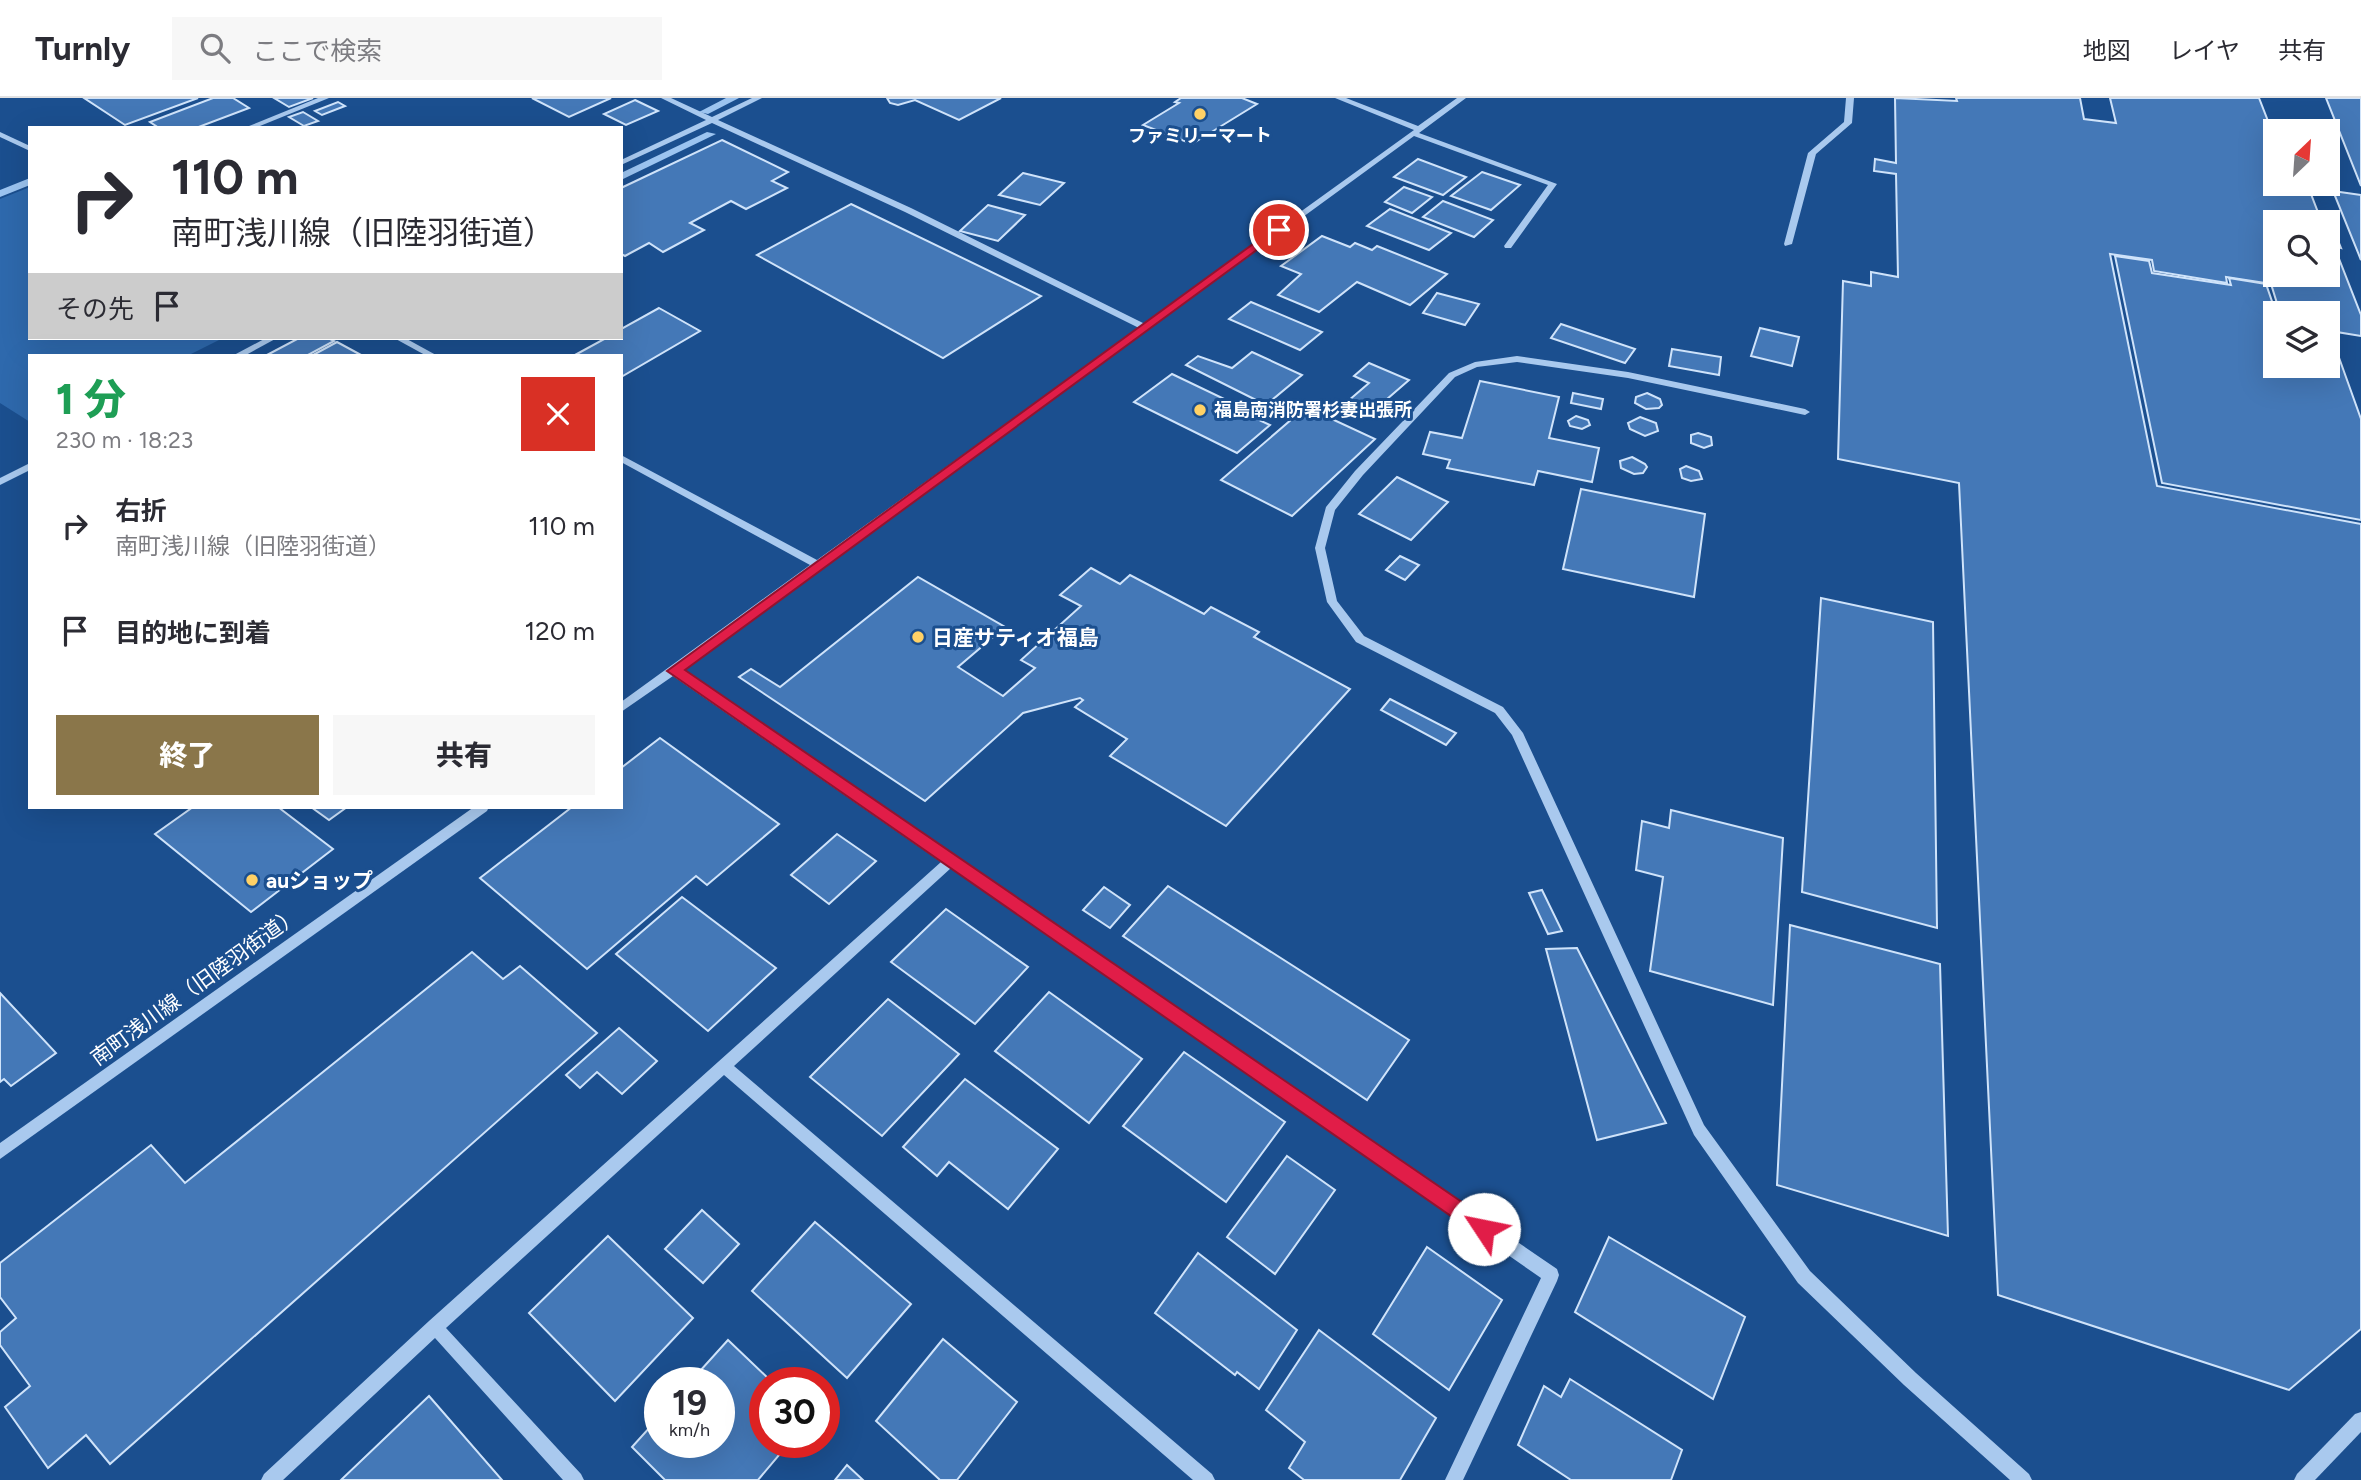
<!DOCTYPE html>
<html lang="ja">
<head>
<meta charset="utf-8">
<style>
  :root { --surface:#fff; --page:#f7f7f7; --text:#2b2b33; --muted:#7c7c81; --line:#e1e1e2; --accent:#8a764a }
  body { margin:0; font-family:Figtree,"Noto Sans JP",sans-serif; background:var(--page); color:var(--text); height:100vh; display:flex; flex-direction:column; font-size:26px; white-space:nowrap }
  * { box-sizing:border-box; margin:0 }
  p { font-size:23px; color:var(--muted) }
  .icon { flex:none; width:38px; height:38px; fill:none; stroke:currentColor; stroke-width:2; stroke-linecap:round; stroke-linejoin:round }
  .map { position:relative; flex:1; overflow:hidden }
  .details { position:absolute; left:28px; top:256px; width:595px; height:455px; display:flex; flex-direction:column; background:var(--surface); border-radius:0px; box-shadow:0 7px 28px #0002 }
  .details>* { flex:none }
  .guide { position:absolute; left:28px; top:28px; width:595px; height:214px; border-radius:0px; box-shadow:0 7px 28px #0002; background:#fff; color:var(--text); overflow:hidden }
  .needle { width:46px; rotate:25deg }
  .fabs { position:absolute; left:2263px; top:21px; display:grid; gap:14px }
  .fabs a { display:grid; place-items:center; width:77px; height:77px; border-radius:0px; background:var(--surface); box-shadow:0 7px 28px #0002; font-size:35px }
  .speed { position:absolute; left:644px; top:1269px; display:flex; gap:14px; font-size:35px; font-weight:700; text-align:center }
  .speed>* { display:grid; place-content:center; width:91px; height:91px; border-radius:50%; background:var(--surface); box-shadow:0 7px 28px #0002; line-height:1 }
  .speed small { font-size:18px; font-weight:400 }
  .speed .limit { border:10px solid #d22; background:#fff; color:#111 }
  .pin { position:absolute; display:grid; place-items:center; width:60px; height:60px; color:#fff; margin:-30px; border:4px solid #fff; border-radius:50%; box-shadow:0 2px 7px #0007 }
  .me { position:absolute; width:77px; margin:-38px; rotate:304deg; stroke-linejoin:round; filter:drop-shadow(0 0 5px #0008) }
  .turn { display:flex; align-items:center; gap:24px; height:147px; padding:0 28px; font-size:32px }
  .turn .icon { width:91px; height:91px; stroke-width:2.5 }
  .turn b { display:block; font-size:49px; line-height:60px }
  .then { display:flex; align-items:center; height:66px; padding:0 28px; background:#0003; gap:14px; font-size:26px }
  .round { display:grid; place-items:center; flex:none; width:74px; height:74px; border-radius:0px; background:var(--page) }
  .summary { display:flex; align-items:center; justify-content:space-between; height:119px; padding:0 28px }
  h1 { font-size:42px; font-weight:800; line-height:52px; color:#1e9e55 }
  .button { display:flex; gap:14px; margin-top:auto; padding:14px 28px }
  .button a { flex:1; height:80px; border-radius:0px; background:var(--accent); color:#fff; font-size:28px; font-weight:800; line-height:80px; text-align:center }
  .button a+a { background:var(--page); color:var(--text) }
  ul { padding:0; list-style:none }
  li { display:flex; align-items:center; gap:21px; height:105px; padding:0 28px }
  li div { flex:1 }
  li b { display:block; font-size:26px }
  li em { font-style:normal }
  header { display:flex; align-items:center; gap:42px; box-sizing:border-box; height:98px; padding:0 35px; background:var(--surface); border-bottom:2px solid var(--line) }
  header strong { font-size:33px }
  nav { display:flex; gap:38px; margin-inline-start:auto; font-size:24px }
  .search { width:490px; height:63px; background:var(--page); display:flex; align-items:center; gap:18px; box-sizing:border-box; padding:0 24px; border-radius:0px; color:var(--muted); font-size:26px }
  .map>svg:first-child { display:block }
  .green { fill:#2e69ad }
  .lines { fill:none; stroke-linecap:round; stroke-linejoin:round }
  .stream { fill:#9cc4f0; fill-rule:evenodd }
  .building { fill:#4478b7; stroke:#cfe3fa; stroke-width:2; fill-rule:evenodd }
  .minor { fill:#a9c9ee; fill-rule:evenodd }
  .route { fill:#e11d48; stroke:#92132f; stroke-width:2 }
  .poi-dot { fill:#ffd166; stroke:#1b4f8f; stroke-width:2.5 }
  .labels { text-anchor:middle; dominant-baseline:central; stroke-width:6; stroke-linejoin:round; paint-order:stroke }
  .far-poi-label { font-size:18px; font-weight:bold; fill:#fff; stroke:#1b4f8f }
  .poi-label { font-size:21px; font-weight:bold; fill:#fff; stroke:#1b4f8f; text-anchor:start }
  .street-label { font-size:21px; fill:#fff; stroke:#1b4f8f }
</style>
</head>
<body>
<header>
<strong>Turnly</strong>
<div class="search"><svg class="icon" aria-label="search" viewBox="0 0 24 24"><circle cx="10" cy="10" r="6"/><path d="M15 15l6 6"/></svg>ここで検索</div>
<nav><a>地図</a><a>レイヤ</a><a>共有</a></nav>
</header>
<div class="map">
<svg width="2361" height="1382" viewBox="0 0 2361 1382">
  <rect width="100%" height="100%" fill="#1b4f8f"/>
  <!-- green -->
  <polygon class="green" points="30,89 30,240 223,240 189,257 30,257 30,324 0,305 0,101"/>
  <g class="lines">
    <!-- stream -->
    <g class="stream">
      <polygon points="726,0 739,0 708,16 699,14"/>
      <polygon points="707,34 716,36 621,82 621,75"/>
      <polygon points="30,80 30,87 0,99 0,92"/>
    </g>
  </g>
  <!-- building -->
  <g class="building">
    <polygon points="84,0 198,0 125,27"/>
    <polygon points="213,0 233,0 249,10 196,30 159,30 150,24"/>
    <polygon points="274,0 313,0 289,9"/>
    <polygon points="532,0 611,0 569,19"/>
    <polygon points="887,0 1001,0 959,22 915,2 898,7 890,5"/>
    <polygon points="1181,0 1242,0 1257,6 1192,46 1143,27 1179,5 1175,4"/>
    <path d="M1895 0 1957 3 1956 0H2080L2084 21 2116 25 2110 0H2259L2275 41V86H2292L2293 89 2309 91 2321 122 2330 123 2341 150 2334 148 2361 217V238L2337 234 2334 225 2328 224V215H2280L2271 186 2226 179 2227 185 2154 173 2152 162 2110 156 2157 388 2361 426V1231L2289 1292 1998 1197 1959 385 1838 361 1843 183 1871 188V174L1898 179 1896 76 1874 73 1875 61 1896 65ZM2275 124H2328V177H2275Z"/>
    <polygon points="2326,0 2361,0 2361,88"/>
    <polygon points="635,2 658,13 626,27 604,16"/>
    <polygon points="338,4 345,8 322,17 315,13"/>
    <polygon points="303,14 318,23 304,28 289,19"/>
    <polygon points="722,42 788,74 772,83 787,90 746,111 731,103 690,125 704,132 663,154 649,145 625,158 621,156 621,90"/>
    <polygon points="1418,61 1466,79 1443,97 1394,79"/>
    <polygon points="1482,74 1520,87 1491,112 1451,98"/>
    <polygon points="1023,75 1064,85 1040,107 999,97"/>
    <polygon points="1404,89 1432,99 1412,115 1385,104"/>
    <polygon points="2333,93 2361,97 2361,162"/>
    <polygon points="1443,103 1493,122 1474,139 1423,119"/>
    <polygon points="851,106 1041,198 943,260 757,157"/>
    <polygon points="988,107 1025,117 998,143 960,133"/>
    <polygon points="1390,111 1451,135 1429,152 1367,128"/>
    <polygon points="1322,138 1350,149 1355,145 1372,152 1377,148 1447,176 1410,207 1357,184 1319,214 1278,197 1301,176 1281,168"/>
    <polygon points="2115,158 2149,163 2152,175 2231,187 2229,180 2266,186 2276,215 2275,268 2328,268 2328,229 2361,321 2361,422 2162,385"/>
    <polygon points="1437,195 1479,206 1465,227 1423,215"/>
    <polygon points="1251,204 1322,234 1300,252 1229,221"/>
    <polygon points="659,210 700,233 621,279 621,257 575,257 606,240 621,240 621,231"/>
    <polygon points="1561,226 1635,251 1625,265 1551,240"/>
    <polygon points="1760,230 1799,239 1792,268 1751,258"/>
    <polygon points="299,240 328,240 334,243 308,257 267,257"/>
    <polygon points="337,244 361,257 313,257"/>
    <polygon points="1672,251 1721,259 1719,277 1669,268"/>
    <polygon points="1252,254 1302,277 1266,307 1186,267 1198,258 1232,270"/>
    <polygon points="1369,265 1409,282 1372,314 1348,303 1369,285 1354,278"/>
    <polygon points="1172,276 1264,320 1261,323 1270,327 1237,355 1134,304"/>
    <polygon points="1480,283 1559,299 1549,340 1599,350 1592,384 1538,373 1534,387 1447,370 1450,362 1423,356 1430,334 1462,340"/>
    <polygon points="1573,295 1603,301 1601,311 1571,305"/>
    <polygon points="1647,295 1660,301 1662,307 1659,310 1646,311 1635,305 1636,299"/>
    <polygon points="1306,309 1375,341 1292,418 1221,382"/>
    <polygon points="1576,318 1588,322 1590,327 1582,331 1570,328 1568,323"/>
    <polygon points="1640,319 1656,325 1658,333 1645,338 1630,331 1628,325"/>
    <polygon points="1698,335 1711,339 1712,347 1704,350 1691,345 1691,337"/>
    <polygon points="1632,359 1645,366 1647,369 1643,375 1634,376 1621,370 1620,363"/>
    <polygon points="1686,368 1699,373 1702,381 1691,383 1682,380 1680,371"/>
    <polygon points="1397,379 1448,404 1411,442 1359,416"/>
    <polygon points="1581,391 1705,416 1694,499 1563,471"/>
    <polygon points="1400,458 1419,467 1405,482 1386,472"/>
    <polygon points="1091,470 1120,486 1130,477 1204,516 1211,509 1259,534 1254,539 1350,591 1226,728 1110,658 1127,641 1075,609 1083,602 1080,600 1023,615 925,703 739,579 751,571 780,589 918,479 1005,529 958,569 1003,598 1035,570 1021,562 1081,508 1060,497"/>
    <polygon points="1821,500 1933,524 1937,830 1802,794"/>
    <polygon points="1390,601 1456,635 1446,647 1381,612"/>
    <polygon points="660,640 779,726 707,787 696,778 587,871 480,780 572,709 621,709 621,670"/>
    <polygon points="193,709 278,709 333,751 251,814 155,736"/>
    <polygon points="311,709 347,709 329,722"/>
    <polygon points="1671,712 1783,740 1773,907 1650,873 1663,779 1636,772 1642,723 1669,730"/>
    <polygon points="837,736 876,763 829,806 791,777"/>
    <polygon points="1168,788 1409,942 1367,1002 1123,838"/>
    <polygon points="1104,789 1130,807 1110,830 1083,812"/>
    <polygon points="1542,792 1562,833 1548,836 1529,795"/>
    <polygon points="682,799 776,870 708,933 616,856"/>
    <polygon points="946,811 1028,869 975,926 891,864"/>
    <polygon points="1790,827 1940,866 1948,1138 1777,1087"/>
    <polygon points="1577,850 1666,1025 1597,1042 1546,851"/>
    <polygon points="472,854 503,881 520,868 597,935 110,1366 86,1337 48,1370 5,1309 30,1288 0,1247 0,1234 16,1220 0,1199 0,1165 151,1047 185,1085"/>
    <polygon points="1049,894 1142,961 1089,1025 995,953"/>
    <polygon points="0,895 56,955 11,988 4,981 0,984"/>
    <polygon points="888,901 959,956 882,1038 810,979"/>
    <polygon points="619,930 657,963 622,996 597,974 580,990 566,977"/>
    <polygon points="1184,954 1285,1024 1226,1104 1123,1028"/>
    <polygon points="965,981 1058,1051 1008,1111 949,1064 937,1078 903,1049"/>
    <polygon points="1287,1058 1335,1092 1275,1176 1227,1139"/>
    <polygon points="702,1112 739,1146 703,1185 665,1151"/>
    <polygon points="815,1124 911,1206 847,1280 752,1193"/>
    <polygon points="608,1138 693,1220 615,1303 529,1215"/>
    <polygon points="1609,1139 1745,1219 1713,1301 1575,1214"/>
    <polygon points="1427,1149 1502,1202 1449,1292 1373,1236"/>
    <polygon points="1198,1155 1297,1232 1259,1291 1237,1274 1235,1277 1155,1215"/>
    <polygon points="1319,1232 1436,1320 1400,1382 1304,1382 1289,1370 1305,1344 1266,1312"/>
    <polygon points="943,1241 1017,1304 957,1382 940,1382 876,1323"/>
    <polygon points="728,1242 772,1284 765,1284 765,1344 790,1344 758,1382 665,1382 632,1349 660,1318 660,1344 719,1344 719,1284 690,1284"/>
    <polygon points="1570,1281 1682,1352 1671,1382 1571,1382 1518,1347 1544,1288 1561,1299"/>
    <polygon points="429,1298 502,1382 341,1382"/>
    <polygon points="847,1367 863,1382 835,1382"/>
  </g>
  <g class="lines">
    <!-- minor -->
    <g class="minor">
      <polygon points="318,0 329,0 255,30 244,30"/>
      <polygon points="661,0 671,0 712,19 752,0 762,0 718,22 911,110 1145,226 1414,32 1335,0 1346,0 1418,28 1457,0 1466,0 1419,35 1557,86 1511,150 1505,150 1504,148 1548,87 1414,38 681,572 1557,1171 1559,1177 1557,1183 1463,1382 1445,1382 1541,1180 951,770 734,968 1212,1376 1215,1382 1193,1382 724,977 446,1230 581,1376 584,1382 563,1382 435,1240 283,1382 261,1382 264,1376 429,1223 941,764 673,578 621,614 621,604 810,467 621,364 621,357 817,462 1139,230 905,114 712,25 621,67 621,62 706,22"/>
      <polygon points="1846,0 1854,0 1852,25 1816,56 1792,146 1785,148 1784,146 1808,55 1844,24"/>
      <polygon points="0,34 30,48 30,53 0,39"/>
      <polygon points="266,240 277,240 246,257 234,257"/>
      <polygon points="394,240 405,240 436,257 425,257"/>
      <polygon points="1517,258 1628,274 1805,311 1810,314 1805,317 1628,280 1517,264 1477,269 1455,279 1363,377 1335,412 1325,450 1337,503 1364,538 1503,609 1523,635 1704,1027 1810,1173 1916,1275 2029,1376 2032,1382 2010,1382 1904,1287 1798,1185 1694,1037 1512,637 1495,615 1356,544 1327,504 1315,450 1326,409 1355,373 1449,275 1475,264"/>
      <polygon points="30,365 30,372 0,387 0,380"/>
      <polygon points="474,709 489,709 487,713 0,1061 0,1045"/>
      <polygon points="2361,1314 2361,1334 2315,1382 2294,1382 2297,1376 2355,1316"/>
    </g>
  </g>
  <!-- route -->
  <polygon class="route" points="1275,130 1284,132 685,572 1491,1124 1494,1131 1491,1138 1484,1141 667,573"/>
  <!-- markers -->
  <g class="poi-dot">
    <circle cx="1200" cy="16" r="7"/>
    <circle cx="1200" cy="312" r="7"/>
    <circle cx="918" cy="539" r="7"/>
    <circle cx="252" cy="782" r="7"/>
  </g>
  <g class="labels">
    <!-- far-poi labels -->
    <g class="far-poi-label">
      <text x="1200" y="38">ファミリーマート</text>
      <text x="1214" y="312" text-anchor="start">福島南消防署杉妻出張所</text>
    </g>
    <!-- poi labels -->
    <g class="poi-label">
      <text x="932" y="539">日産サティオ福島</text>
      <text x="266" y="782">auショップ</text>
    </g>
    <!-- street labels -->
    <g class="street-label">
      <text transform="translate(195 888) rotate(-36)">南町浅川線（旧陸羽街道）</text>
    </g>
  </g>
</svg>
<div class="fabs">
<a><svg class="needle" viewBox="-14 -14 28 28"><path d="M0-13l5 13h-10z" fill="#e53935"/><path d="M0 13l5-13h-10z" fill="#7c7c81"/></svg></a>
<a><svg class="icon" aria-label="search" viewBox="0 0 24 24"><circle cx="10" cy="10" r="6"/><path d="M15 15l6 6"/></svg></a>
<a><svg class="icon" aria-label="layers" viewBox="0 0 24 24"><path d="M12 4l9 5-9 5-9-5zM3 14l9 5 9-5"/></svg></a>
</div>
<div class="speed"><div>19<small>km/h</small></div><div class="limit">30</div></div>
<div class="pin" style="left:1279px;top:132px;background:#d93025"><svg class="icon" aria-label="arrive" viewBox="0 0 24 24"><path d="M6 21V4h12l-3 4 3 4H6"/></svg></div>
<svg class="me" style="left:1484px;top:1131px" viewBox="-20 -20 40 40"><circle r="19" fill="#fff"/><path d="M0-13L10 11 0 6-10 11z" fill="#e11d48"/></svg>
<div class="guide">
<div class="turn"><svg class="icon" aria-label="right" viewBox="0 0 24 24"><path d="M7 20v-9h11M14 6l5 5-5 5"/></svg><div><b>110 m</b>南町浅川線（旧陸羽街道）</div></div>
<div class="then">その先<svg class="icon" aria-label="arrive" viewBox="0 0 24 24"><path d="M6 21V4h12l-3 4 3 4H6"/></svg></div>
</div>
<section class="details">
<div class="summary"><div><h1>1 分</h1><p>230 m · 18:23</p></div><a class="round" style="background:#d93025;color:#fff"><svg class="icon" aria-label="close" viewBox="0 0 24 24"><path d="M6 6l12 12M18 6L6 18"/></svg></a></div>
<ul>
<li><svg class="icon" aria-label="right" viewBox="0 0 24 24"><path d="M7 20v-9h11M14 6l5 5-5 5"/></svg><div><b>右折</b><p>南町浅川線（旧陸羽街道）</p></div><em>110 m</em></li>
<li><svg class="icon" aria-label="arrive" viewBox="0 0 24 24"><path d="M6 21V4h12l-3 4 3 4H6"/></svg><div><b>目的地に到着</b></div><em>120 m</em></li>
</ul>
<div class="button"><a>終了</a><a>共有</a></div>
</section>
</div>
</body>
</html>
